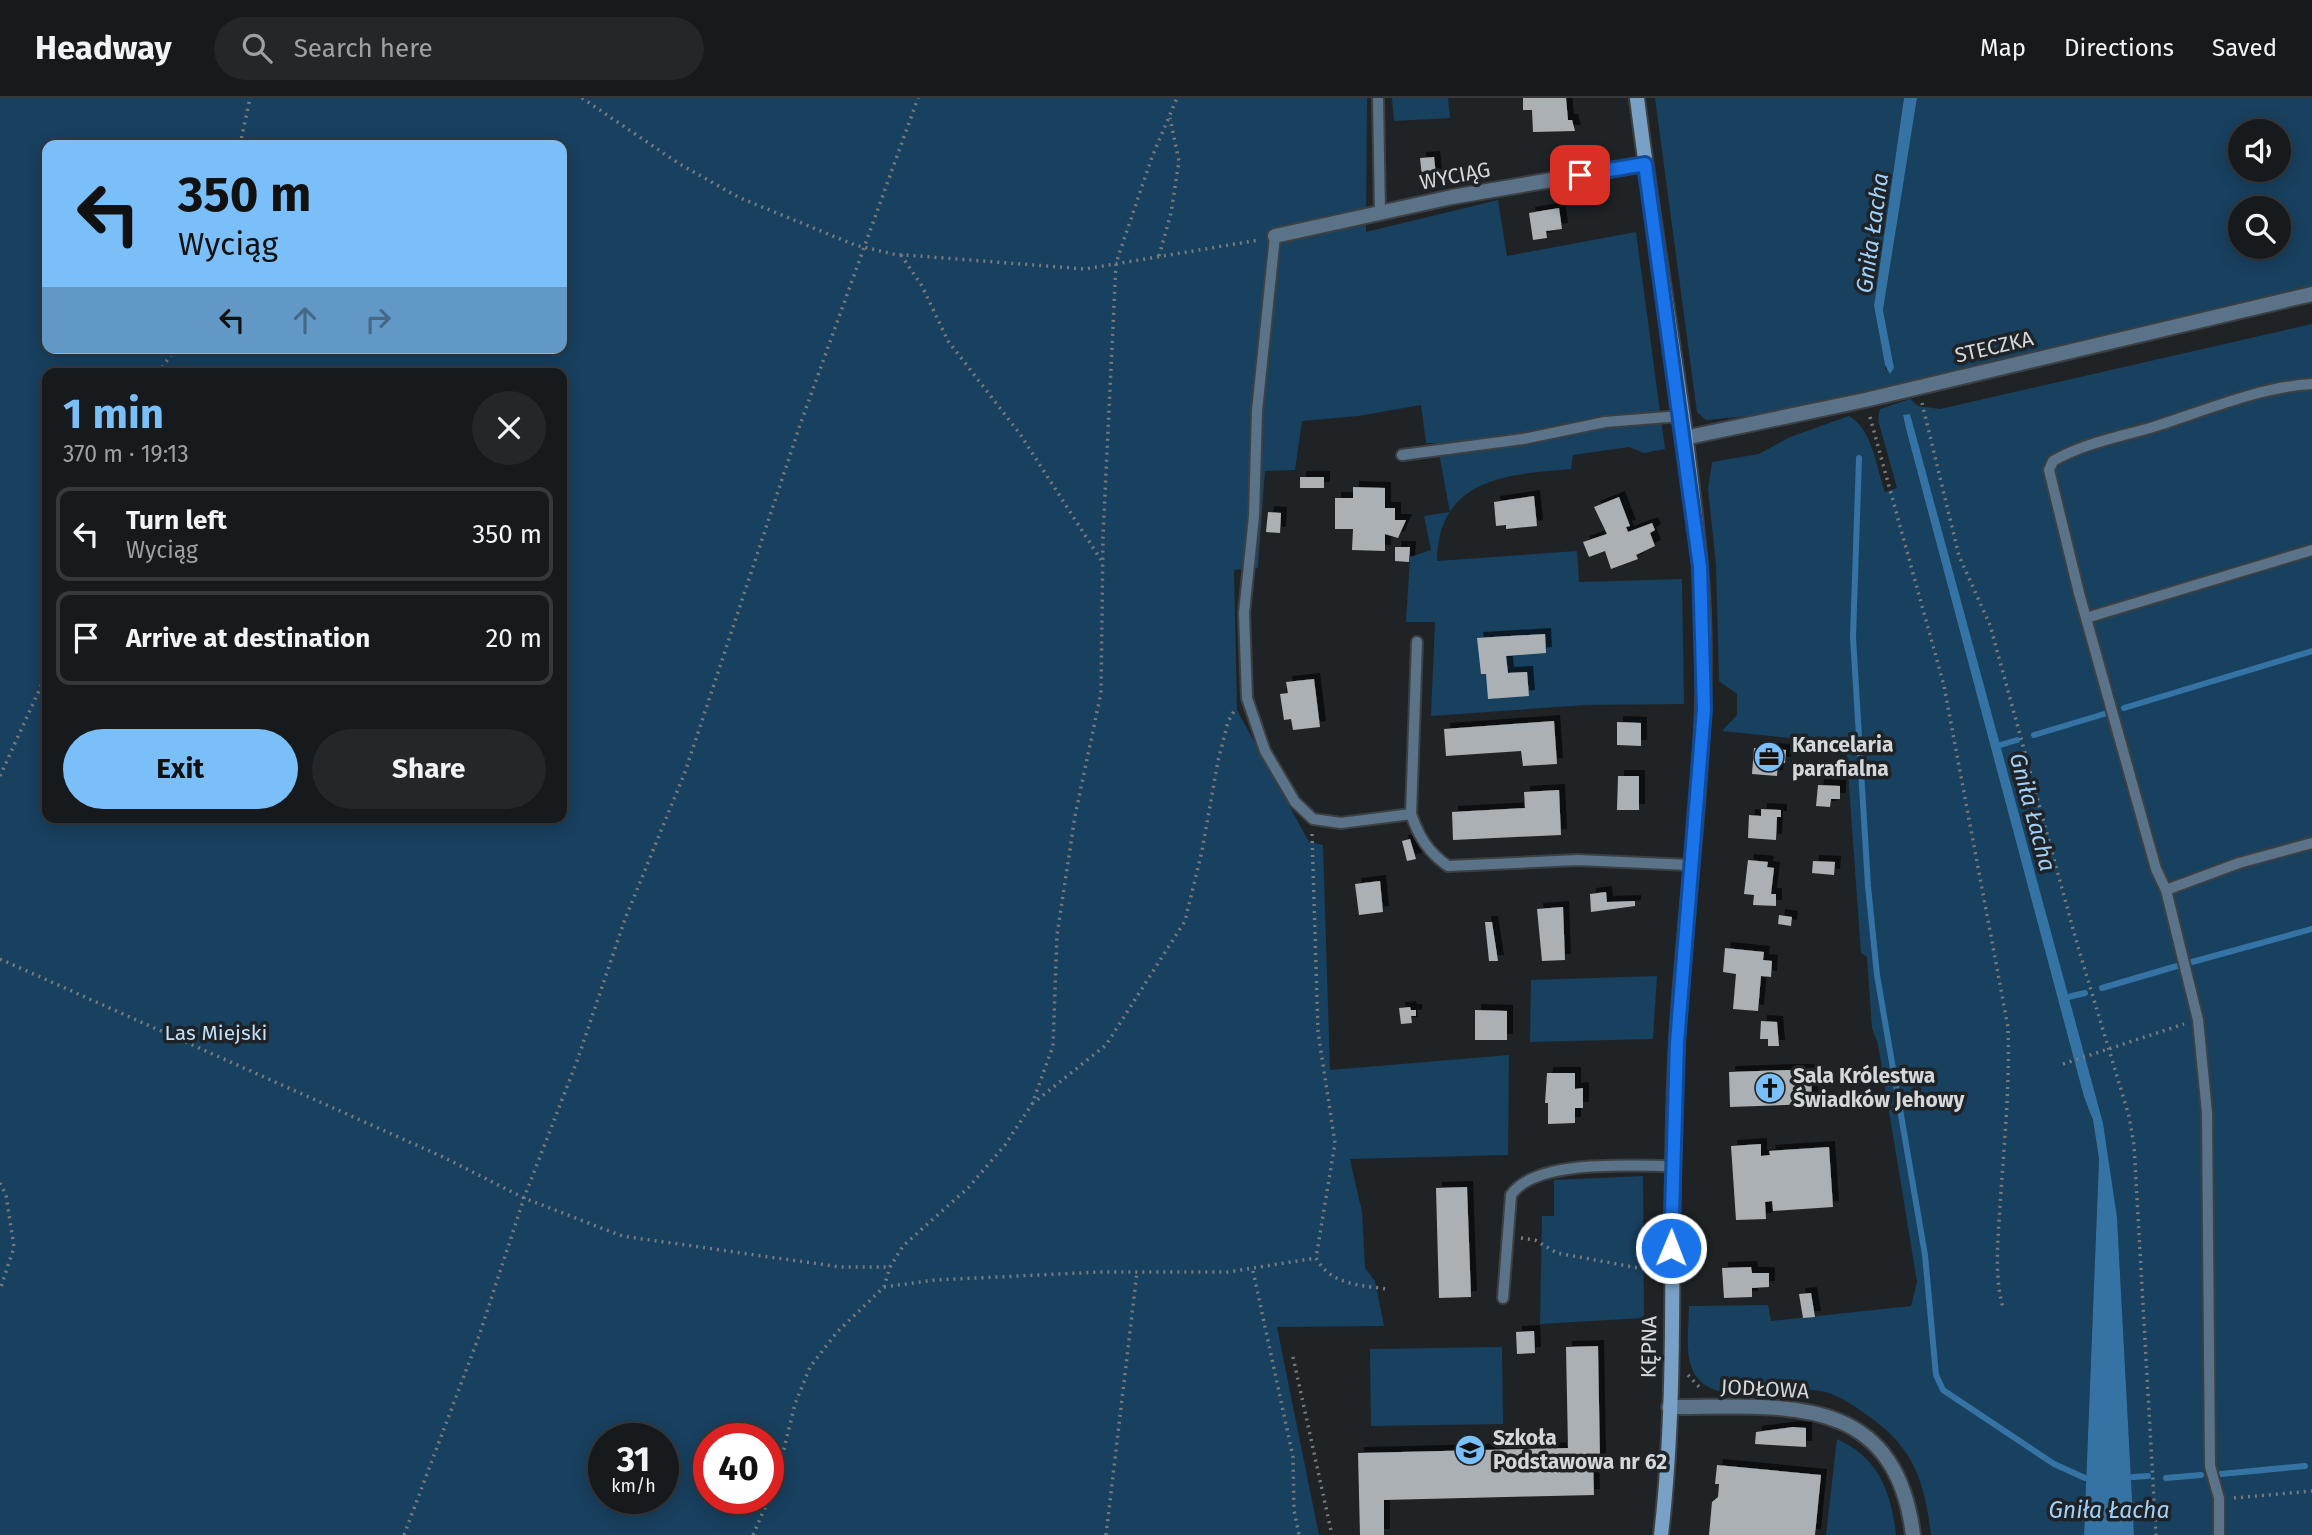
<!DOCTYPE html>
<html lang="en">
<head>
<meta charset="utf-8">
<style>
  :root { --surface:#171a1c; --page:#242729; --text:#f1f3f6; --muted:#9ea1a3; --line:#36383b; --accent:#7abff8 }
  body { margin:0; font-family:"Fira Sans",sans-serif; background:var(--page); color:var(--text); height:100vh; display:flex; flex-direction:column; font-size:26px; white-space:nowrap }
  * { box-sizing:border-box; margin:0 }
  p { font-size:23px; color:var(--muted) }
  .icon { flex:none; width:38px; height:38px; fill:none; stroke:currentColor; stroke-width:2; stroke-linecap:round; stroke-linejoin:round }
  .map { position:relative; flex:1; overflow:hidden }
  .details { position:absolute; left:42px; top:270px; width:525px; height:455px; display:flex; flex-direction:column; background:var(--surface); border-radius:14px; box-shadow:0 4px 18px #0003,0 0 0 2px var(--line) }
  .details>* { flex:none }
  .banner { position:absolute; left:42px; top:42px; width:525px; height:214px; border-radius:14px; box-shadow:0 4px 18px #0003,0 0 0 2px var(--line); background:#7abff8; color:#111; overflow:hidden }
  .buttons { position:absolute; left:2228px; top:21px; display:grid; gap:14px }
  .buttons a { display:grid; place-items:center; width:63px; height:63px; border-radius:50%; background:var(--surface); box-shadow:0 4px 18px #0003,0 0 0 2px var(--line); font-size:35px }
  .speed { position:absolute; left:588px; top:1325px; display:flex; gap:14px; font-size:35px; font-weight:700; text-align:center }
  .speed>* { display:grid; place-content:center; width:91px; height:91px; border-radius:50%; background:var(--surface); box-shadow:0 4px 18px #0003,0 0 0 2px var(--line); line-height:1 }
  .speed small { font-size:18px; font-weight:400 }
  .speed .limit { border:10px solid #d22; background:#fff; color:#111 }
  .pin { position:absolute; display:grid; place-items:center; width:60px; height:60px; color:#fff; margin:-30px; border-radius:14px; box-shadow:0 4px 10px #0006 }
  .me { position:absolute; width:77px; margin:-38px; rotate:1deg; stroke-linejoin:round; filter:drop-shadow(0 0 5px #0008) }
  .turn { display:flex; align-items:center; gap:24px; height:147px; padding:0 21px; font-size:32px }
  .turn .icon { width:91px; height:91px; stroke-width:2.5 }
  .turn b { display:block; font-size:49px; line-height:60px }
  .lanes { display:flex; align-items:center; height:66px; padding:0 21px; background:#0003; justify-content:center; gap:35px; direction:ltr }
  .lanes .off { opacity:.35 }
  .round { display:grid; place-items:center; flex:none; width:74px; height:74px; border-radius:37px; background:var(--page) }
  .head { display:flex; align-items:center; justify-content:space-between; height:119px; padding:0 21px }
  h1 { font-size:42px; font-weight:700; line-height:52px; color:var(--accent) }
  .primary-button { display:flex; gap:14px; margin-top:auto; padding:14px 21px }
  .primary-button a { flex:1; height:80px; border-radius:42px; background:var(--accent); color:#111; font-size:28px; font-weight:700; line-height:80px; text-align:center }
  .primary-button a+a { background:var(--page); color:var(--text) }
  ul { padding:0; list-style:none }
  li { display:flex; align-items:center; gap:21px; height:94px; margin:0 14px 10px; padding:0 7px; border:4px solid var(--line); border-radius:14px }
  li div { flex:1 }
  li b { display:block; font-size:26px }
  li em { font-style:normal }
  header { display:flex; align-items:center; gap:42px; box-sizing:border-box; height:98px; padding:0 35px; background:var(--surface); border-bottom:2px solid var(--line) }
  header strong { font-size:33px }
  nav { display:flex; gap:38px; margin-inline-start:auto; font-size:24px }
  .search { width:490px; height:63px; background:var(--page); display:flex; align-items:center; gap:18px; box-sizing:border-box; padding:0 24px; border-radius:38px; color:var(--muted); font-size:26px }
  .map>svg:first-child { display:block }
  .green { fill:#18405f; fill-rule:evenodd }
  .water { fill:#3473a4 }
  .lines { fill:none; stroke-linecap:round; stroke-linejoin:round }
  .stream { stroke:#3473a4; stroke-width:6 }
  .building { fill:#aab0b4; filter:url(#shadow) }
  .lane-casing { stroke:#3c4043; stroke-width:14 }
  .street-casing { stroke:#3c4043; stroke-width:18 }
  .secondary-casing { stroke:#3c4043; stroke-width:18 }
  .path { stroke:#787b7e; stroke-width:3.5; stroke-dasharray:2 5; stroke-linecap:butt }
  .lane { stroke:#5a7389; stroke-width:10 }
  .street { stroke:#5a7389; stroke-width:14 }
  .secondary { stroke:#79a1c5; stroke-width:14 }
  .route-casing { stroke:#114b97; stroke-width:18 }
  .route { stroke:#1a73e8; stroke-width:12 }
  .labels { text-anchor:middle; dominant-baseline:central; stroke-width:7; stroke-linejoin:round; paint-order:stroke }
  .street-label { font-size:21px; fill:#d5d8db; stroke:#1f2326 }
  .poi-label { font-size:21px; font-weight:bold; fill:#d5d8db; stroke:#1f2326; text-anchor:start }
  .park-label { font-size:21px; fill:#bfdffc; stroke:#1f2326 }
  .water-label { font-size:23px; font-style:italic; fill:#9fd0fa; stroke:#1f2326 }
</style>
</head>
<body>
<header>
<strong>Headway</strong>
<div class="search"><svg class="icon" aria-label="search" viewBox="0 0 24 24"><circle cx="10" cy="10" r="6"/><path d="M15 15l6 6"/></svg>Search here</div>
<nav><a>Map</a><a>Directions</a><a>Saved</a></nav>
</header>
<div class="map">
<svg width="2312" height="1437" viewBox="0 0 2312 1437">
  <defs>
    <filter id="shadow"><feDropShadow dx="6" dy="-6" stdDeviation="0" flood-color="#0009"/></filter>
  </defs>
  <rect width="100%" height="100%" fill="#1f2326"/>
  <!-- green -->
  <g class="green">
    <path d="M0 0H1367L1366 134 1498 102 1507 158 1636 134 1665 351 1644 355 1629 349 1573 357 1571 371C1506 376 1438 381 1437 463L1577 453 1579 484 1682 481 1684 606 1585 607 1431 618 1435 524H1406L1410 459 1431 452 1424 418 1450 414 1437 345H1426L1421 307 1358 318 1302 323 1295 372 1265 373 1258 470 1234 472 1237 612 1309 744 1323 747 1330 972 1509 957 1508 1057 1350 1061 1362 1114 1365 1170 1375 1183 1384 1228 1277 1229 1319 1437H0ZM47 47H562V250H47ZM47 275H562V719H47ZM604 1340H663V1400H604ZM709 1340H768V1400H709Z"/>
    <polygon points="1392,0 1448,0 1450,20 1394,23"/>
    <path d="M1655 0H1904L1874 208 1886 272 1893 265 1883 212 1917 0H2312V190L1768 316 1706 322 1697 314ZM2240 33H2278V72H2240ZM2240 110H2278V149H2240Z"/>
    <path d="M2312 226V1437H2134L2117 1119 2103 1025 1909 316 1903 318 1906 331 2084 999 2093 1022 2099 1062 2084 1437H1931C1924 1380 1913 1348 1864 1315 1852 1306 1837 1296 1821 1293 1791 1288 1749 1293 1718 1293 1679 1281 1689 1242 1689 1208L1768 1207 1771 1223 1911 1208 1917 1184 1878 946 1872 930 1867 859 1861 855 1846 646 1722 633 1737 617V596L1719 583 1716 467 1708 391 1712 364 1759 356 1790 339 1849 318C1873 332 1876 369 1885 394L1897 390 1878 322 1880 311 1910 301 1918 308 1940 311Z"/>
    <polygon points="1657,878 1653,941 1530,944 1531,882"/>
    <polygon points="1643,1078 1644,1220 1540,1226 1542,1118 1554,1118 1554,1082"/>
    <polygon points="1502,1249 1503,1326 1371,1328 1370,1251"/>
    <path d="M1837 1341C1879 1360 1891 1394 1896 1437H1826Z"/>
  </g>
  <!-- water -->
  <g class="water">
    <polygon points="1904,0 1917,0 1883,212 1894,270 1890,276 1885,267 1874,208"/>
    <polygon points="1910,316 2103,1025 2117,1119 2134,1437 2084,1437 2099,1061 2093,1022 2084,999 1906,331 1903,317"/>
  </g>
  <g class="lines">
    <!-- stream -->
    <g class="stream">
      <polyline points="1859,360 1853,539 1868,788 1877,877 1925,1157 1936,1277 1943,1292 2054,1366 2085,1380"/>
      <polyline points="2124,610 2312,553"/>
      <polyline points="2034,637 2104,616"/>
      <polyline points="1997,648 2017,642"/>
      <polyline points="2192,864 2312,831"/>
      <polyline points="2102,890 2177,868"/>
      <polyline points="2064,900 2085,895"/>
      <polyline points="2221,1376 2305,1368"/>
      <polyline points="2133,1379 2148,1378"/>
      <polyline points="2166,1380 2201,1377"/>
    </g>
  </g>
  <!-- building -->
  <g class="building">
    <polygon points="1523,0 1566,0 1568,22 1572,22 1575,33 1533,34 1532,12 1523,12"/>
    <polygon points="1434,59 1436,77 1422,79 1420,60"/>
    <polygon points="1559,110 1562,131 1546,133 1547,140 1533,142 1529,115"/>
    <rect x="1300" y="379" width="24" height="11"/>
    <polygon points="1353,389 1385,390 1385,410 1395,410 1395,422 1406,422 1398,440 1385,436 1385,453 1352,452 1353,431 1335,431 1335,400 1353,400"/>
    <polygon points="1534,398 1537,428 1506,431 1506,427 1496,428 1494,404"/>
    <polygon points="1619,399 1630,428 1626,429 1628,434 1652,425 1655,432 1650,435 1655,448 1636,457 1638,461 1611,471 1605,453 1589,459 1583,444 1607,436 1594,409"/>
    <polygon points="1268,414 1281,415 1280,435 1266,434"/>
    <polygon points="1395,449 1410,449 1409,464 1395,463"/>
    <polygon points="1545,536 1546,555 1506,558 1508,575 1527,574 1529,598 1488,601 1486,576 1481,576 1477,540"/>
    <polygon points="1314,581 1320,629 1293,632 1291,621 1284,622 1280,596 1288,595 1286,584"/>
    <polygon points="1554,623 1557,666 1523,668 1521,653 1446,658 1444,631"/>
    <polygon points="1617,624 1641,625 1641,648 1617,647"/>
    <polygon points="1754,650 1786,652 1785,665 1778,665 1777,678 1752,676"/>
    <polygon points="1618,678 1639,678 1639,712 1617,712"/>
    <polygon points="1818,687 1840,688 1840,701 1831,701 1830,709 1816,708"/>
    <polygon points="1559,692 1561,737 1453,742 1452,714 1525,710 1524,694"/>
    <polygon points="1761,711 1781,712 1781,719 1777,719 1776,742 1748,740 1749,717 1761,718"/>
    <polygon points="1410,741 1416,761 1407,763 1402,743"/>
    <polygon points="1748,762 1768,764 1767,769 1774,770 1771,796 1776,796 1776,808 1753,807 1754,797 1744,796"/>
    <polygon points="1813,763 1835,764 1834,777 1812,775"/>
    <polygon points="1380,783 1383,814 1359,817 1355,786"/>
    <polygon points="1606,794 1607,804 1635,803 1635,808 1591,814 1590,796"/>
    <polygon points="1563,809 1565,862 1542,863 1537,811"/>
    <polygon points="1779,817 1792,819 1791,828 1778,826"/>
    <polygon points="1485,824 1492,824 1498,863 1489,863"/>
    <polygon points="1725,850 1764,854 1763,862 1772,863 1771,879 1761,878 1758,913 1733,911 1736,876 1723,874"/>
    <polygon points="1410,909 1411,912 1416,912 1416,918 1411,918 1412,925 1401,926 1399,910"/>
    <polygon points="1475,912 1507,913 1507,942 1475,942"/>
    <polygon points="1761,923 1777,924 1779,948 1768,948 1768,941 1760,941"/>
    <polygon points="1790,972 1811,972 1812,1006 1730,1009 1729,974"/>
    <polygon points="1547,975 1575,975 1575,991 1583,990 1583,1010 1575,1010 1575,1025 1548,1026 1548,1005 1545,1005"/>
    <polygon points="1761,1046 1761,1058 1770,1057 1769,1053 1829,1049 1833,1109 1773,1113 1772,1103 1765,1104 1766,1121 1736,1122 1731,1048"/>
    <polygon points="1467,1089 1471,1199 1439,1200 1436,1090"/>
    <polygon points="1751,1169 1752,1175 1769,1175 1769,1189 1752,1190 1752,1199 1724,1200 1722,1170"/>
    <polygon points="1811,1195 1815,1219 1803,1220 1799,1196"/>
    <polygon points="1534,1233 1535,1255 1517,1256 1516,1234"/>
    <polygon points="1598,1248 1600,1361 1593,1362 1594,1397 1384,1402 1384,1437 1360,1437 1358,1355 1568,1350 1566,1249"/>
    <polygon points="1793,1329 1806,1330 1806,1349 1755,1346 1756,1334"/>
    <polygon points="1717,1367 1821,1377 1815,1437 1709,1437 1712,1404 1718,1399 1719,1386 1715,1386"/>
  </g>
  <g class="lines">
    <!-- lane casing -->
    <g class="lane-casing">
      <g id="lane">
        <polyline points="1378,0 1380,116"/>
        <polyline points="1275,138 1257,313 1254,418 1244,515 1247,600 1265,653 1295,704 1313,721 1341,725 1411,716"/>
        <polyline points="1402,357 1523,341 1605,324 1681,318"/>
        <polyline points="2086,520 2312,452"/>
        <path d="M1417 544 1411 716C1419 739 1428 754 1448 768L1578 762 1690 767"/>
        <polyline points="2166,792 2239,765 2312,745"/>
        <path d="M1503 1200 1511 1097C1535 1061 1630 1068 1671 1068"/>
        <path d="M2219 1437V1400L2210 1368 2207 1015 2198 922 2166 792 2156 771 2079 495 2049 372 2053 363C2082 346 2118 339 2150 330 2202 314 2258 289 2312 286"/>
      </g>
    </g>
    <!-- street casing -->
    <g class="street-casing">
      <g id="street">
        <polyline points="1275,138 1452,99 1645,66"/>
        <polyline points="1684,340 1865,302 2312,196"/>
        <path d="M1669 1309C1782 1309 1895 1292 1913 1437"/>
      </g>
    </g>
    <!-- secondary casing -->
    <g class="secondary-casing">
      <path id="secondary" d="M1637 0C1656 156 1686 311 1700 467 1714 626 1686 786 1677 944 1667 1108 1680 1274 1661 1437"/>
    </g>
    <!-- path -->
    <g class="path">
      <polyline points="582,0 678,65 738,99 855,147 893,156 1085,171 1259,142"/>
      <polyline points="240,47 250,0"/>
      <polyline points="901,157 922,188 948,243 1020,336 1101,462"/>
      <polyline points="1159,158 1171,115 1179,63 1170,20"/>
      <polyline points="158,275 176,250"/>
      <polyline points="1922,305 1959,458 1990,527 2078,849 2129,1018 2134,1047 2156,1437"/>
      <path d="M1870 319 1944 588 2008 929C2010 988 2004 1048 2000 1108 1998 1142 1994 1177 2003 1210"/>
      <polyline points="0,678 47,575"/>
      <path d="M1312 736 1318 934 1335 1045 1316 1160C1331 1187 1359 1187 1387 1191"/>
      <polyline points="0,861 443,1059 524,1100 622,1138 840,1169 890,1169"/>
      <polyline points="2063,966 2184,926"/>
      <polyline points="1032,1006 1106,947 1185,823 1202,753 1218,663 1228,624 1234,613"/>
      <polyline points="0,1085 6,1097 14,1149 0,1192"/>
      <polyline points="1521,1140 1535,1142 1557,1155 1655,1173"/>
      <polyline points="1253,1173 1293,1359 1294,1412 1299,1437"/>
      <polyline points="884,1189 935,1182 1100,1174 1228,1174 1316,1160"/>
      <polyline points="1293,1259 1332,1437"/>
      <polyline points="1688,1277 1702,1292"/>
      <polyline points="2234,1400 2312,1393"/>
      <polyline points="404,1437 479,1238 524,1100 577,963 625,821 685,674 800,327 918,0"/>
      <polyline points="753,1437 776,1384 795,1306 810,1269 837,1234 884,1189 890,1169 903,1148 969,1089 1005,1047 1032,1006 1053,948 1057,837 1075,718 1101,595 1103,438 1116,165 1152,59 1177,0"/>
      <polyline points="1106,1437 1137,1174"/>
    </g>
    <!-- lane -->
    <use href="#lane" class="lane"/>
    <!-- street -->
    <use href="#street" class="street"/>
    <!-- secondary -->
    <use href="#secondary" class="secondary"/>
  </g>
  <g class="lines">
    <!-- route casing -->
    <g class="route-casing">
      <polyline id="route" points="1580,77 1645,66 1700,469 1704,611 1677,945 1671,1150"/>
    </g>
    <!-- route -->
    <use href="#route" class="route"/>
  </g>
  <!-- icons -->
  <defs>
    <g id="office-disc" transform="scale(1.575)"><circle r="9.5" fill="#7abff8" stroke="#1f2326"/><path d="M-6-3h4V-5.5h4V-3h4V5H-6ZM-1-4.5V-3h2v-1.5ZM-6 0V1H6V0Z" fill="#111"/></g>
    <g id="church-disc" transform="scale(1.575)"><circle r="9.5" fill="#7abff8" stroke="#1f2326"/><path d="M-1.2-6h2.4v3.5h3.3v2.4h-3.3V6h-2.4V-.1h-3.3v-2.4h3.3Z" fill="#111"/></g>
    <g id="school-disc" transform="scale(1.575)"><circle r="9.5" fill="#7abff8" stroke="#1f2326"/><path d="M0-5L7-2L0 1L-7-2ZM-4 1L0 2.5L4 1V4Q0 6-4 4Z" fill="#111"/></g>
  </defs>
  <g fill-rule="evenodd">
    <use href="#office-disc" x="1769" y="659"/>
    <use href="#church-disc" x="1770" y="990"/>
    <use href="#school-disc" x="1470" y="1352"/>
  </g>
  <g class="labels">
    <!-- street labels -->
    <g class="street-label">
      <text transform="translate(1455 78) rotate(-11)">WYCIĄG</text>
      <text transform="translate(1994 249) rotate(-13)">STECZKA</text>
      <text transform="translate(1649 1249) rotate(-89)">KĘPNA</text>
      <text transform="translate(1765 1291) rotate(3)">JODŁOWA</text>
    </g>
    <!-- poi labels -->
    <g class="poi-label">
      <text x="1792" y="647">Kancelaria<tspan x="1792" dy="24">parafialna</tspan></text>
      <text x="1793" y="978">Sala Królestwa<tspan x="1793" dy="24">Świadków Jehowy</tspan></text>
      <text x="1493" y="1340">Szkoła<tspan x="1493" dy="24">Podstawowa nr 62</tspan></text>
    </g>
    <!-- park labels -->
    <g class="park-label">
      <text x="216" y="935">Las Miejski</text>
    </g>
    <!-- water labels -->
    <g class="water-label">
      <text transform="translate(1872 135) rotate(-82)">Gniła Łacha</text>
      <text transform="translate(2033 714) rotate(75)">Gniła Łacha</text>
      <text x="2109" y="1412">Gniła Łacha</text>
    </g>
  </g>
</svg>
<div class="buttons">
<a><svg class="icon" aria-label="sound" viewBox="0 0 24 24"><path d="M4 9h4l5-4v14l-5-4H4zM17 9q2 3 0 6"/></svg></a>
<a><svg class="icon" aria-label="search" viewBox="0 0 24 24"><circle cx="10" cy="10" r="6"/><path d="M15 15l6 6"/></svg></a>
</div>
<div class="speed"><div>31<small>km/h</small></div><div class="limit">40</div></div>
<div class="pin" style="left:1580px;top:77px;background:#d93025"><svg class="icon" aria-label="arrive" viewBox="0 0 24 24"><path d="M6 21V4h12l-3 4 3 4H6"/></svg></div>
<svg class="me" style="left:1671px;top:1150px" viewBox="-20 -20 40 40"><circle r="17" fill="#1a73e8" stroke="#fff" stroke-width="3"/><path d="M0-11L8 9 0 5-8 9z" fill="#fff"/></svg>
<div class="banner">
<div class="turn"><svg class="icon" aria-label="left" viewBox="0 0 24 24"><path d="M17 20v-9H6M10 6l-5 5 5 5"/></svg><div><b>350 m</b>Wyciąg</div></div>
<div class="lanes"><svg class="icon" aria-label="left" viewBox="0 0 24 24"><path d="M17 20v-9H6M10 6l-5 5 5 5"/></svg><svg class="icon off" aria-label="ahead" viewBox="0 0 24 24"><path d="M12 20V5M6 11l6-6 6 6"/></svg><svg class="icon off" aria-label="right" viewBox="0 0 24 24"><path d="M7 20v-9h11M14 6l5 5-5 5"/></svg></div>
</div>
<section class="details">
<div class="head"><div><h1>1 min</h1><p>370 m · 19:13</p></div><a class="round"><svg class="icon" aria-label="close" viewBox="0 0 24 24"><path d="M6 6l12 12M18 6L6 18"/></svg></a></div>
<ul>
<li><svg class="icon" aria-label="left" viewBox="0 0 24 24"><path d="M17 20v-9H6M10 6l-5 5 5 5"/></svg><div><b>Turn left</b><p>Wyciąg</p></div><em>350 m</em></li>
<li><svg class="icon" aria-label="arrive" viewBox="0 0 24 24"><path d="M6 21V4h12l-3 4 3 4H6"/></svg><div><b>Arrive at destination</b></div><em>20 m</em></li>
</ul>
<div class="primary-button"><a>Exit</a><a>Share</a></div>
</section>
</div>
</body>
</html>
